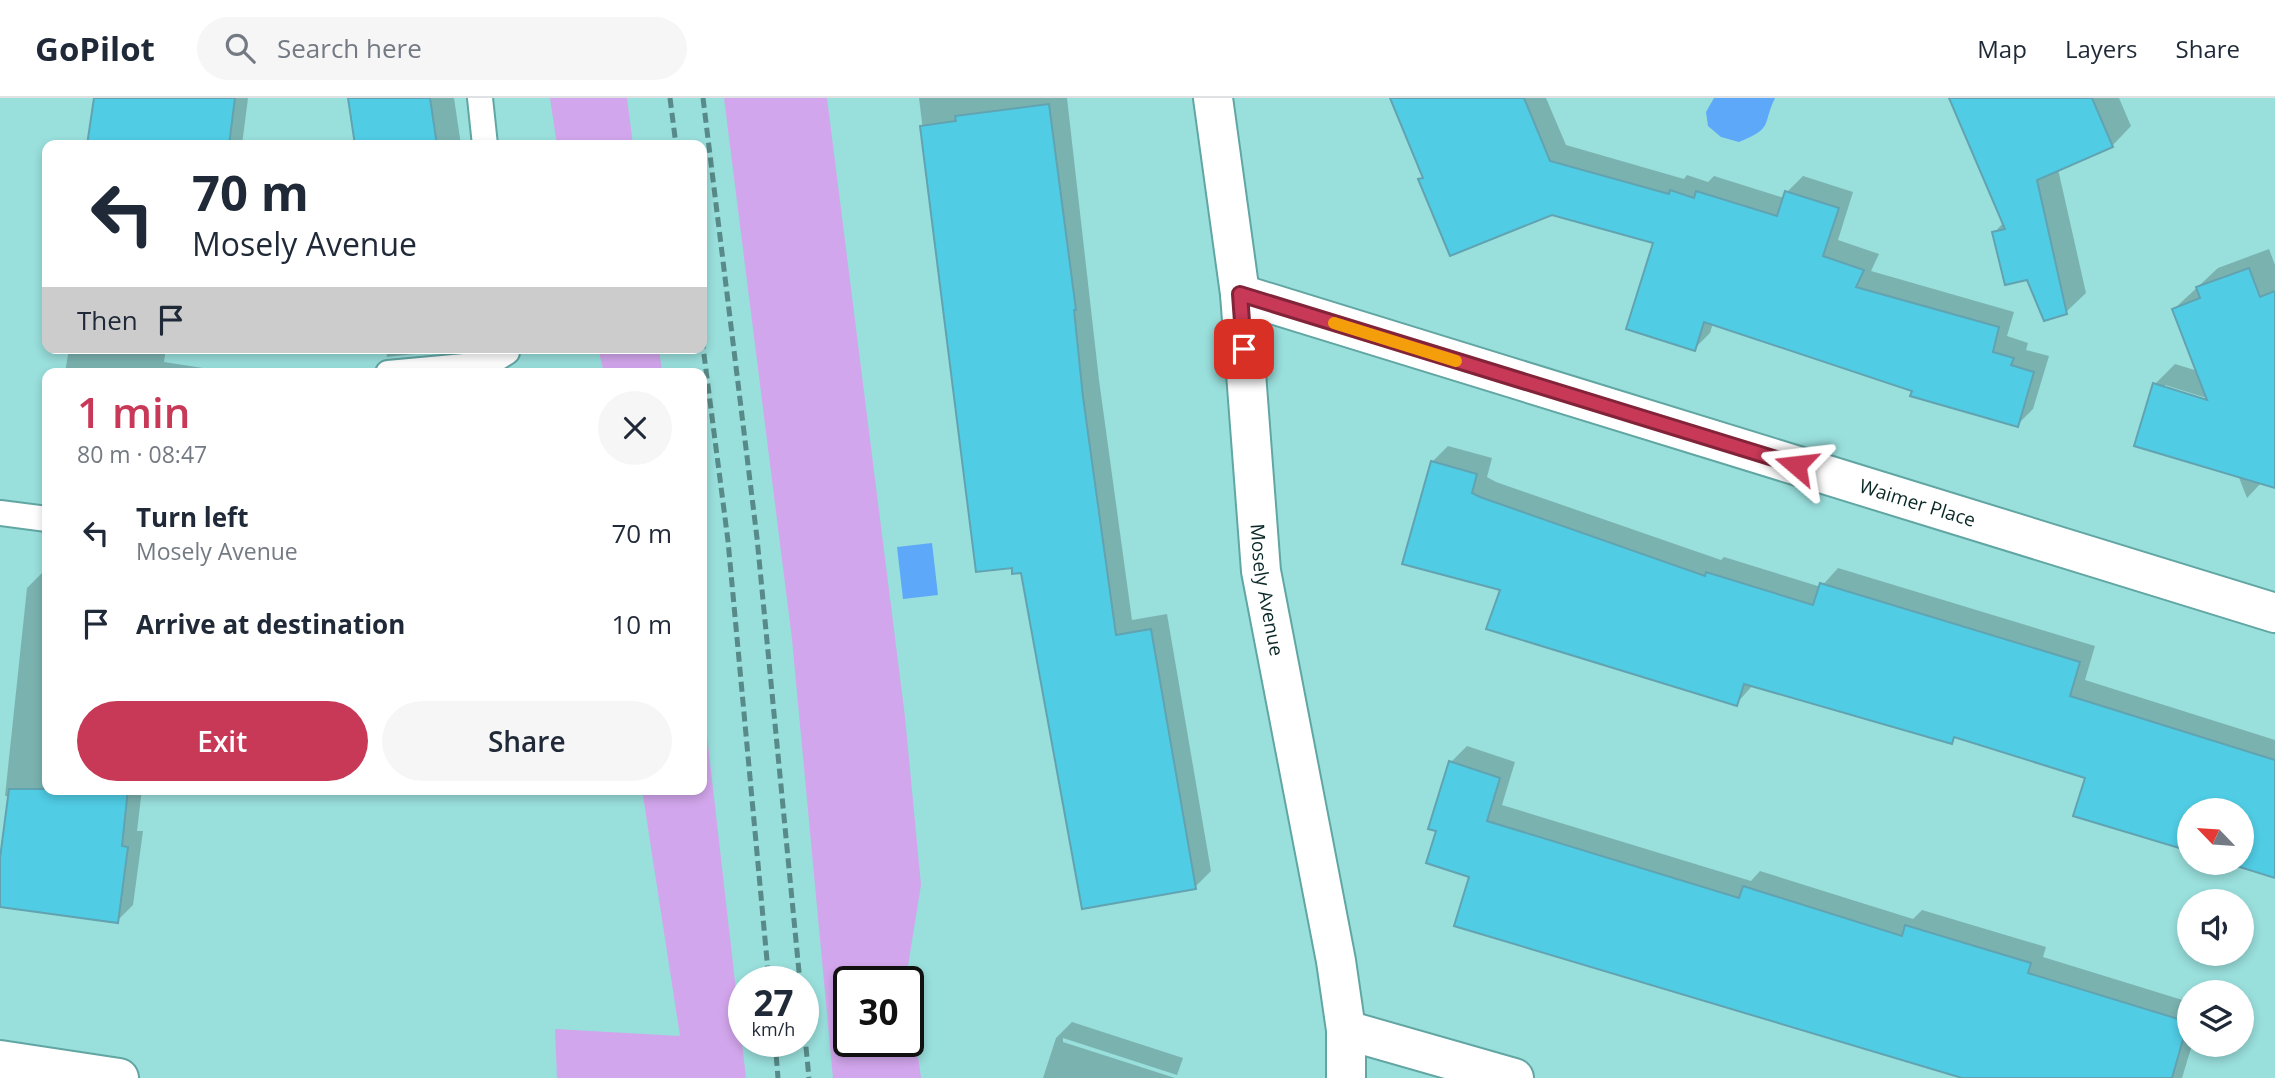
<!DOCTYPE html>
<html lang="en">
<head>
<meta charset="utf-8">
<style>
  :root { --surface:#fff; --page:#f6f6f7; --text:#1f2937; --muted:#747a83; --line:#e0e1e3; --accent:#c83857 }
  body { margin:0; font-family:"Open Sans",sans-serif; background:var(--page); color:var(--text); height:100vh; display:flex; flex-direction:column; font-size:26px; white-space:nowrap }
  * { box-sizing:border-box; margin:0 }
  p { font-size:23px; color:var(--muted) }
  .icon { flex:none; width:38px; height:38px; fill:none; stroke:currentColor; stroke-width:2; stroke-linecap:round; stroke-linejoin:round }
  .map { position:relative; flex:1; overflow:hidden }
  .side { position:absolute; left:42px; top:270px; width:665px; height:427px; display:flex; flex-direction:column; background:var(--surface); border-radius:14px; box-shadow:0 4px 10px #0003 }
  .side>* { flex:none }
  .guide { position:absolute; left:42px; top:42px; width:665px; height:214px; border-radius:14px; box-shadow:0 4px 10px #0003; background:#fff; color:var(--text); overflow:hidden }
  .needle { width:46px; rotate:295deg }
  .buttons { position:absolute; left:2177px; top:700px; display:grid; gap:14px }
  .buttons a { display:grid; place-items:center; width:77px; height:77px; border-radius:50%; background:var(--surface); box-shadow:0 4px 10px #0003; font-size:35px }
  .speed { position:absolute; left:728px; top:868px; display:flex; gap:14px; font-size:35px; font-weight:700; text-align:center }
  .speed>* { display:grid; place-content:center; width:91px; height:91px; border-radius:50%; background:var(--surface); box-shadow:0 4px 10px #0003; line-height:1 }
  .speed small { font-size:18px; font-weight:400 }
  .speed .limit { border:4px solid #111; border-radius:10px; background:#fff; color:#111 }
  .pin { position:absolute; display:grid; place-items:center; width:60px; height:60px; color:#fff; margin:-30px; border-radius:14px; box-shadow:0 4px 10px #0006 }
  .me { position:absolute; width:77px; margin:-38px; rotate:287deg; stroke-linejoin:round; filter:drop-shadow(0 0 5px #0008) }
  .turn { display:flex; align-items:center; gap:24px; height:147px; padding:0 35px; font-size:32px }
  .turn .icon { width:91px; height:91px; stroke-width:2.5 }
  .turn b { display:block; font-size:49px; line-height:60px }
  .then { display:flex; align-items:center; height:66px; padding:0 35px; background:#0003; gap:14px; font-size:26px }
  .round { display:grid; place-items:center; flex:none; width:74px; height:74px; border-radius:37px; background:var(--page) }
  .head { display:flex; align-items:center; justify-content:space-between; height:119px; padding:0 35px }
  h1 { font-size:42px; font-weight:600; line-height:52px; color:var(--accent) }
  .button { display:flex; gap:14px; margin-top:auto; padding:14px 35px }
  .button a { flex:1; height:80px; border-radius:42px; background:var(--accent); color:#fff; font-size:28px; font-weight:600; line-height:80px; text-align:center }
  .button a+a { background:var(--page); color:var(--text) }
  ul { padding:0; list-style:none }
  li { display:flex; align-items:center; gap:21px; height:91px; padding:0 35px }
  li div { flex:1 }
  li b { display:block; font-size:26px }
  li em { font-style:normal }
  header { display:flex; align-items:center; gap:42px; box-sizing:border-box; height:98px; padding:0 35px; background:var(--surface); border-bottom:2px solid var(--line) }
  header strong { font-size:33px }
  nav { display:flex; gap:38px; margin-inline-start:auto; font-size:24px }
  .search { width:490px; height:63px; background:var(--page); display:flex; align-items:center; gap:18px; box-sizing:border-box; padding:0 24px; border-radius:38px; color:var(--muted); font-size:26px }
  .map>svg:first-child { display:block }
  .green { fill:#d2a6ec }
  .water { fill:#5ea8fa }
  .shadow { fill:#0003; fill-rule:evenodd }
  .building { fill:#50cde5; stroke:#61a3b1; stroke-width:2 }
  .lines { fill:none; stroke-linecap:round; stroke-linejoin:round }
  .service-casing { stroke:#61a6a3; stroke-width:28 }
  .minor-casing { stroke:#61a6a3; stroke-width:42 }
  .service { stroke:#fff; stroke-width:24 }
  .minor { stroke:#fff; stroke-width:38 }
  .rail { stroke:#578a88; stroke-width:5; stroke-dasharray:10 5; stroke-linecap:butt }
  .route-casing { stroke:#822439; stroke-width:18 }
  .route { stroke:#c83857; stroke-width:12 }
  .slow { stroke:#f59e0b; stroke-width:12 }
  .labels { text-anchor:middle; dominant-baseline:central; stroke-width:6; stroke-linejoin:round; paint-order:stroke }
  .street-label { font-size:19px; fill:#0b2928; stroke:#d7f8f7 }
</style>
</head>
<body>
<header>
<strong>GoPilot</strong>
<div class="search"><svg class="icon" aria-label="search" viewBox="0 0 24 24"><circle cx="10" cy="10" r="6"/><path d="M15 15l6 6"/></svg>Search here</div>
<nav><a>Map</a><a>Layers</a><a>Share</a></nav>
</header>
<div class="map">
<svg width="2275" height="980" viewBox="0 0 2275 980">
  <rect width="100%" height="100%" fill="#99dfdc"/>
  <!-- green -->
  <g class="green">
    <polygon points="550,0 627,0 633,47 557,47"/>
    <polygon points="724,0 827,0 905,619 921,787 907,874 908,884 849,884 849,943 908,943 908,884 921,980 833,980 792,541"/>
    <polygon points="598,250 659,250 662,275 604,275"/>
    <polygon points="702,594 746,980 557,980 555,931 680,938 642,691 702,691"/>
  </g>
  <!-- water -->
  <g class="water">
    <path d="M1714 0H1775C1762 27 1774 30 1739 44L1721 39 1708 28 1706 14Z"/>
    <polygon points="932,445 938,497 903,501 897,449"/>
  </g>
  <!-- shadow -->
  <g class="shadow">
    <polygon points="95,0 248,0 242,47 89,47"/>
    <polygon points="349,0 454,0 461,47 356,47"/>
    <polygon points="919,0 1067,0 1099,282 1132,522 1167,516 1211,773 1195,789 1022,473 1014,468 977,472"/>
    <polygon points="1405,0 1546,0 1566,47 1684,81 1687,77 1708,84 1714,78 1784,100 1787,94 1803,78 1853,94 1838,142 1879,156 1871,173 2014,214 2007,238 2028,245 2026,252 2049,258 2033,311 2017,327 1713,225 1710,235 1694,251 1655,143 1420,82 1424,78"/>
    <polygon points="1951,0 2119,0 2131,28 2112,48 2058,71 2086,195 2066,214 2028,180 1994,135 2004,124"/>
    <path d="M2269 151 2275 167V388L2262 384 2247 400 2238 377 2155 286 2175 266 2198 273 2174 211 2218 170ZM2165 287 2216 303 2215 306 2165 290Z"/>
    <polygon points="69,250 166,250 164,264 203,270 203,275 65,275"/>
    <polygon points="386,250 467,250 387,259"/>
    <polygon points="1448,348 1492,360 1487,379 1496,384 1721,462 1724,459 1821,489 1838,470 2095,548 2085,582 2275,642 2275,778 2232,765 2242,765 2242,712 2189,712 2189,751 2076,716 2087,679 1957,638 1951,644 1753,587 1736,606 1488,530 1502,490 1432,364"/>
    <polygon points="43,474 47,475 47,691 142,691 137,733 143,733 133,807 117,823 0,807 0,773 10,698 5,698 27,490"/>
    <polygon points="1467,648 1515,664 1502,707 1751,783 1760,773 1913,821 1922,812 2046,849 2043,859 2189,904 2192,947 2182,980 1968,980 1471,778 1438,731 1451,664"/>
    <polygon points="1072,924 1183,960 1176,980 1177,977 1063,940 1063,944 1175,980 1043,980 1056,940"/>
  </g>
  <!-- building -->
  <g class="building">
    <polygon points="94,0 235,0 229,47 87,47"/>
    <polygon points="348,0 430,0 437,47 355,47"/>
    <polygon points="1390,0 1524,0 1550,63 1669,96 1670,92 1694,100 1696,93 1777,118 1785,93 1839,110 1823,158 1864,172 1856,189 1999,229 1993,254 2014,260 2011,267 2034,274 2018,329 1910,298 1912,293 1704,224 1695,253 1626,231 1653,145 1552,117 1450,158 1418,81 1423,80"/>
    <polygon points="1949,0 2092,0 2113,49 2037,82 2067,216 2044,223 2027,182 2005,187 1992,134 2005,131"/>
    <polygon points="1049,6 1076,212 1074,212 1083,299 1116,537 1151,531 1196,791 1082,811 1021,475 1012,476 1012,470 976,474 920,28 956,23 955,18"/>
    <polygon points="2249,170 2260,199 2275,193 2275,390 2134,348 2153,285 2207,302 2172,211 2200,200 2196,189"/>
    <polygon points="1431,363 1477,376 1472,395 1480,399 1705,478 1706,474 1813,507 1820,485 2080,564 2070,598 2275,662 2275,780 2227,765 2242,765 2242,712 2189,712 2189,753 2073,718 2085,680 1954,639 1952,646 1744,586 1737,608 1486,531 1500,492 1402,466"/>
    <polygon points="1449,663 1500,680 1487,723 1739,800 1743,788 1902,838 1905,827 2031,865 2028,875 2188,924 2172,980 1962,980 1454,828 1469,779 1426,765 1436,733 1428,731"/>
    <polygon points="9,691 128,691 122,748 128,749 118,825 0,809 0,760"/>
  </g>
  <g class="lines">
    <!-- service casing -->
    <g class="service-casing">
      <g id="service">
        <polyline points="480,0 485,47"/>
        <polyline points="388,275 465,268 491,264 507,254 507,250"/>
        <polyline points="0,415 47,421"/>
      </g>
    </g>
    <!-- minor casing -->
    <g class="minor-casing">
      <g id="minor">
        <path id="s1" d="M1213 0 1240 196 1261 473 1336 863 1346 932V980"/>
        <path id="s2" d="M1240 196 2275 515"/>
        <polyline points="1346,932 1514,980"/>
        <polyline points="0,962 119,980"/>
      </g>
    </g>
    <!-- service -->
    <use href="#service" class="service"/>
    <!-- minor -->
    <use href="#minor" class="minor"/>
    <!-- rail -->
    <g class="rail">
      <polyline points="670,0 676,47"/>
      <polyline points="703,0 757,440 800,884"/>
      <polyline points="702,241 728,443 769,884"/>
      <polyline points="803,919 809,980"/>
      <polyline points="775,943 778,980"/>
    </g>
  </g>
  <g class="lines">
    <!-- route casing -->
    <g class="route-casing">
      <polyline id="route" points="1244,251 1240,196 1796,367"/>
    </g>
    <!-- route -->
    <use href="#route" class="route"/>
    <!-- slow -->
    <polyline class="slow" points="1334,225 1456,263"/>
  </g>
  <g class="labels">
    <!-- street labels -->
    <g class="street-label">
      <text stroke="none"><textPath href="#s2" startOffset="709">Waimer Place</textPath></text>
      <text stroke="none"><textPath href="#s1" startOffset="495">Mosely Avenue</textPath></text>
    </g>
  </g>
</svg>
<div class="buttons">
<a><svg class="needle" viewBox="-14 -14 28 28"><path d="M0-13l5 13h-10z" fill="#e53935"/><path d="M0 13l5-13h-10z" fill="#747a83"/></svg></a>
<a><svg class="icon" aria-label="sound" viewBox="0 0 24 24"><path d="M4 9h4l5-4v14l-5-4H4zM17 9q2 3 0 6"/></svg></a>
<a><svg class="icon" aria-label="layers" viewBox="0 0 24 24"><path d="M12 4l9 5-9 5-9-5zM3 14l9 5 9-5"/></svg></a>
</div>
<div class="speed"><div>27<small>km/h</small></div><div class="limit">30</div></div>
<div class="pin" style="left:1244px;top:251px;background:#d93025"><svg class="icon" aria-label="arrive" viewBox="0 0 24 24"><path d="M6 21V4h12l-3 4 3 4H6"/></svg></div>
<svg class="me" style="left:1796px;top:367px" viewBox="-20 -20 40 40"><path d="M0-17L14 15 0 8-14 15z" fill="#c83857" stroke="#fff" stroke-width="4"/></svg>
<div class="guide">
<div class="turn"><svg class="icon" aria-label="left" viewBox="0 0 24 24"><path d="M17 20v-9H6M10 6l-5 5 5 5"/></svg><div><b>70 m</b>Mosely Avenue</div></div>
<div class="then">Then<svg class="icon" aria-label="arrive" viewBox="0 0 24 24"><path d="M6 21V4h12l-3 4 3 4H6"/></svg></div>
</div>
<section class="side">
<div class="head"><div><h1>1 min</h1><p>80 m · 08:47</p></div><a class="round"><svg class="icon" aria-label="close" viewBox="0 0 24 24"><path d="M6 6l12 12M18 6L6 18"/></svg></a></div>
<ul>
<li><svg class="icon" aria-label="left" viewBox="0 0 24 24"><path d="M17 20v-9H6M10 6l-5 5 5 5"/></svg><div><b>Turn left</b><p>Mosely Avenue</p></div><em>70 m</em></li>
<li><svg class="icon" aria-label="arrive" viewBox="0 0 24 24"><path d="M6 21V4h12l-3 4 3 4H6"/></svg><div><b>Arrive at destination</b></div><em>10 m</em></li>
</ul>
<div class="button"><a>Exit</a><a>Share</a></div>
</section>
</div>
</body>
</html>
